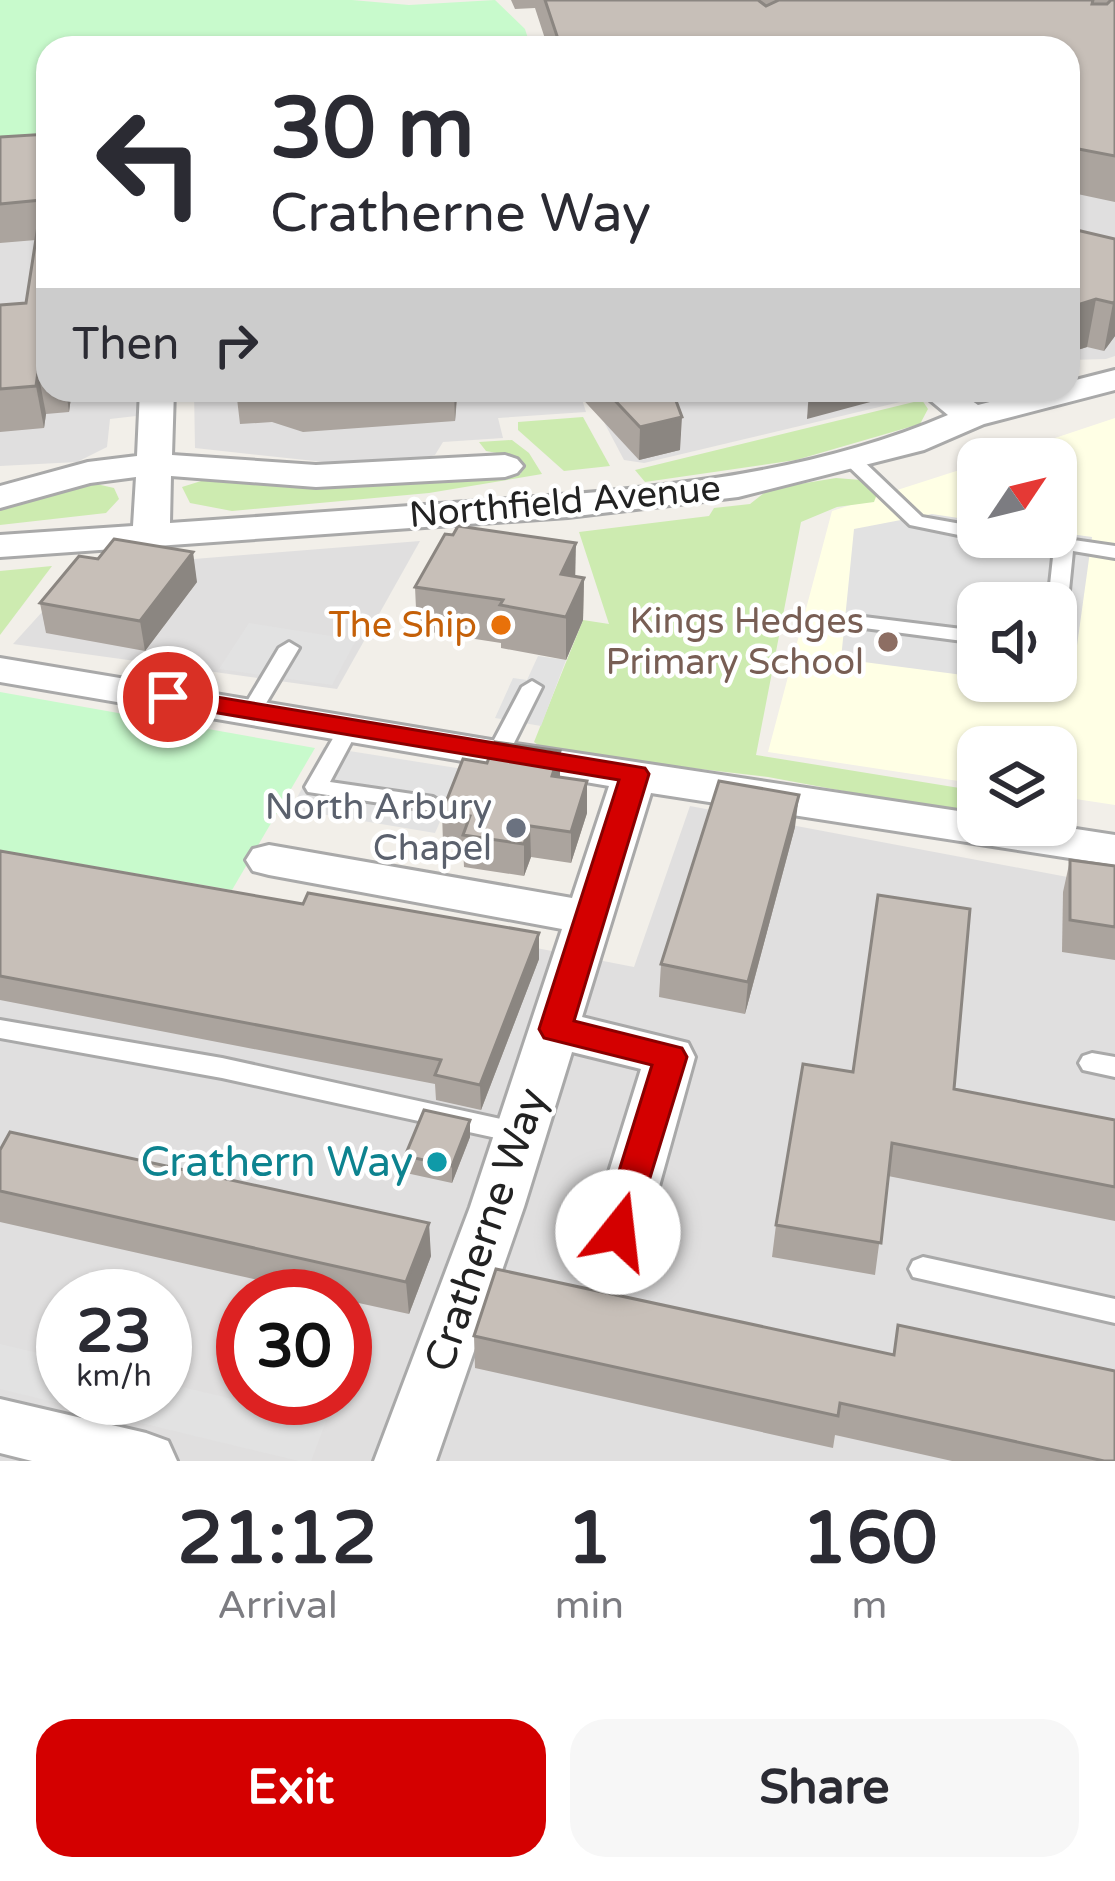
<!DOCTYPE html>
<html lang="en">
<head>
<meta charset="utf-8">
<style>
  :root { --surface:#fff; --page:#f7f7f7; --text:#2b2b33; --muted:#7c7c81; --accent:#d40000 }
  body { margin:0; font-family:"Varela Round",sans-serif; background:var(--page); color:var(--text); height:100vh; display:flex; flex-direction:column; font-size:45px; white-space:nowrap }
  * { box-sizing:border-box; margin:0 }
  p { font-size:39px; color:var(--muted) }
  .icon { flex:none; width:66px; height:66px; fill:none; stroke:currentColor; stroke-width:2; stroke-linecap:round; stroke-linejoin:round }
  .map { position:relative; height:1461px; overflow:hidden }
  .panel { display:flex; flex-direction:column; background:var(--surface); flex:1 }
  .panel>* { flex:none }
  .hud { position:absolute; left:36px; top:36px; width:1044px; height:366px; border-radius:36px; box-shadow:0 3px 9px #0004; background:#fff; color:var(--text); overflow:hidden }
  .needle { width:78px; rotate:55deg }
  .controls { position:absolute; left:957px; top:438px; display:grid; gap:24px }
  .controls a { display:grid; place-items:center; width:120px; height:120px; border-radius:24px; background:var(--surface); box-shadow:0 3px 9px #0004; font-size:60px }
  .speed { position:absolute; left:36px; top:1269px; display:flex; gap:24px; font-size:60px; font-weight:700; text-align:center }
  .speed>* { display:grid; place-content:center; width:156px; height:156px; border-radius:50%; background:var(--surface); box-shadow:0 3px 9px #0004; line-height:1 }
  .speed small { font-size:30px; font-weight:400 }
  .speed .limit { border:18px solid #d22; background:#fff; color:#111 }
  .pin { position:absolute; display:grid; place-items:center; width:102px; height:102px; color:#fff; margin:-51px; border:6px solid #fff; border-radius:50%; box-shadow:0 3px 12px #0007 }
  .me { position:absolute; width:132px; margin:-66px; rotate:16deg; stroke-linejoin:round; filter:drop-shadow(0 0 9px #0008) }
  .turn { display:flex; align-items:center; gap:42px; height:252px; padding:0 36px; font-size:54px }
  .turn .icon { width:156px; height:156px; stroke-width:2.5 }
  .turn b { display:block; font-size:84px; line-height:102px }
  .then { display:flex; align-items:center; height:114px; padding:0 36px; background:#0003; gap:24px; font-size:45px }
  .eta { display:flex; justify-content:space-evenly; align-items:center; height:204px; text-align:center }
  .eta b { font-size:72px; font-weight:700; line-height:84px }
  .button { display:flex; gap:24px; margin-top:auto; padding:24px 36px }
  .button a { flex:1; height:138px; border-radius:36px; background:var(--accent); color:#fff; font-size:48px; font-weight:700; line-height:138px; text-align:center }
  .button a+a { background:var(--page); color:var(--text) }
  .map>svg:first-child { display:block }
  .residential { fill:#e0dfdf; fill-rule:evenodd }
  .education { fill:#ffffe5; fill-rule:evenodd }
  .grass { fill:#cdebb0 }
  .park { fill:#c8facc }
  .parking { fill:#e2e2e2 }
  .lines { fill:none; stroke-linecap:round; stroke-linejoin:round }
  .lane-casing { stroke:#a9a9a9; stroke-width:6 }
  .street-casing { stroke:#a9a9a9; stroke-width:6 }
  .lane { fill:#fff; fill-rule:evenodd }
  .street { fill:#fff; fill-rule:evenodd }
  .wall { fill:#aba49e }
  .shaded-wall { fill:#8b8681 }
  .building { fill:#c7bfb8; stroke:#8b8681; stroke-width:3 }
  .route { fill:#d40000; stroke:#8a0000; stroke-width:3 }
  .food-dot { fill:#e8710a; stroke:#fff; stroke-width:4.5 }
  .education-dot { fill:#8d6e63; stroke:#fff; stroke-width:4.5 }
  .worship-dot { fill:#6b7280; stroke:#fff; stroke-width:4.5 }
  .culture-dot { fill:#0f9aa8; stroke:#fff; stroke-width:4.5 }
  .labels { text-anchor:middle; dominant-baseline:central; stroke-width:9; stroke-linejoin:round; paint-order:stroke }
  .street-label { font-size:36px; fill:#222; stroke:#fff }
  .education-label { font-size:36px; fill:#785e54; stroke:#fff; text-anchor:end }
  .food-label { font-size:36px; fill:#c56008; stroke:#fff; text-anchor:end }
  .worship-label { font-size:36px; fill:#5b616d; stroke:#fff; text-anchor:end }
  .near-culture-label { font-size:42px; fill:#0d838f; stroke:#fff; text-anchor:end }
  .near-street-label { font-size:42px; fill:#222; stroke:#fff }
</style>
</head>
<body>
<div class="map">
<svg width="1115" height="1461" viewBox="0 0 1115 1461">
  <rect width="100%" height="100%" fill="#f2efe9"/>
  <!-- residential -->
  <g class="residential">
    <polygon points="1068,175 1115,185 1115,356 1106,359 1068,360"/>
    <polygon points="48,216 48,390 140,390 136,416 110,419 107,447 77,462 0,466 0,218"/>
    <polygon points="194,390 579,390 586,412 498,418 503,438 443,442 435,455 415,460 333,463 195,448"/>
    <polygon points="587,390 911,390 921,397 644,463 624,460"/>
    <polygon points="420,541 337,689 13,644 82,568"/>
    <path d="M690 806 1115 886V1461H0V871L291 922 301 902 634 967ZM63 1296H165V1398H63ZM243 1296H345V1398H243Z"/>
  </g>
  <!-- education -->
  <path class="education" d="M1115 418V805L1056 796V747H978V784L768 752 832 511 978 464V537H1056V459H992ZM978 603H1056V681H978Z"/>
  <!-- grass -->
  <g class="grass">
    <polygon points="922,400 928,409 920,424 796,460 645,482 635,470"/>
    <polygon points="583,417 610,466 564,471 518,430 518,422"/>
    <polygon points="512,440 529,453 542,474 429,493 232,511 190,503 182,487 217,476 315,488 521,474 518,457 486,451 479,442"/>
    <polygon points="836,478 861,480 877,494 874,502 837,507 801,522 756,755 978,791 978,816 768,777 546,751 534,742 583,620 609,624 579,532 709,516 714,508 750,504 769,489"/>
    <polygon points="92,483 114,488 119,499 106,513 0,525 0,505"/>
    <polygon points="52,566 0,635 0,571"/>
  </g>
  <!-- park -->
  <g class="park">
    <polygon points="0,0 352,0 409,5 495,0 525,29 531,48 48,48 48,162 0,164"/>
    <polygon points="0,692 315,748 232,890 0,850"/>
  </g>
  <!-- parking -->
  <g class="parking">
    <polygon points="932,514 978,521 978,537 1056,537 1056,532 1092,537 1071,689 1009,681 1056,681 1056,603 978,603 978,677 841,659 854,529"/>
    <polygon points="249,623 356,640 332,685 219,669"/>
    <polygon points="538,656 566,660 541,726 495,718 513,678 527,680"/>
    <polygon points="324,747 463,769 435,833 291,809"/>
    <polygon points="0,1344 63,1359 63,1398 165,1398 165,1383 326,1421 311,1461 299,1461 0,1389"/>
  </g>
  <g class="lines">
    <!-- lane casing -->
    <g class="lane-casing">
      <g id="lane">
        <polygon points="851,454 857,455 922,517 978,527 978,537 984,537 978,539 910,525 845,463 845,455"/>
        <polygon points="999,537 1053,537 1115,546 1115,558 1073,551 1066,620 1056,626 1056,603 1048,603 1054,548 1008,543"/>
        <polygon points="856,616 978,631 978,643 849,626 846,622 849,618"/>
        <polygon points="289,642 299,648 259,715 252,716 245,715 242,710 279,648"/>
        <polygon points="532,681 542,687 508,755 497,762 489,760 486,755 522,687"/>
        <polygon points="350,719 360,726 330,782 433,797 444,804 441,809 433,811 308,792 305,787 343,721"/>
        <polygon points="0,1020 222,1058 519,1123 528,1126 532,1133 528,1140 519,1143 222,1078 0,1038"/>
        <polygon points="1092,1053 1115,1057 1115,1077 1083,1070 1079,1063 1083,1056"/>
        <polygon points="923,1257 1115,1299 1115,1323 913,1277 909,1269 913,1261"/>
      </g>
    </g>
    <!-- street casing -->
    <g class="street-casing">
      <g id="street">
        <path d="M1115 370V390L984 424 924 450 738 497 568 517 0 557V535L133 526 136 477 90 483 0 508V486L88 462 137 456 140 390H174L172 455 316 465 505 455 517 459 523 466 517 473 505 477 316 487 171 476 170 523C274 516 377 508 481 501 638 490 802 478 948 415L918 390H956L978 405 1037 390H1068V382Z"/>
        <polygon points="0,658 497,741 978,814 978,825 1050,825 1115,835 1115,865 651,793 582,1017 688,1043 695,1057 646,1233 637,1249 618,1256 599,1249 590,1233 641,1069 572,1052 524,1207 436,1461 374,1461 470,1207 562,929 269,875 253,871 246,860 253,849 269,845 572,898 609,786 0,682"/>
        <polygon points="0,1399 146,1433 168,1441 177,1461 32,1461 0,1453"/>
      </g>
    </g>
    <!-- lane -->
    <use href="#lane" class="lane"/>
    <!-- street -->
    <use href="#street" class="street"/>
  </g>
  <!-- wall -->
  <g class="wall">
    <polygon points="511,0 1115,0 1115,202 1068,192 1068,48 548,48 535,8 515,9"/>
    <polygon points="48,134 48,390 72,390 69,412 46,414 44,428 0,432 0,305 26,303 36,240 0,243 0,137"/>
    <polygon points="1115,239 1115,336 1104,351 1087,347 1068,353"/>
    <polygon points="236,390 672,390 680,450 639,460 576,392 457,400 455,421 303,432 272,422 240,424"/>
    <polygon points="575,576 584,578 583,620 566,660 501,648 501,643 417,630 415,587"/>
    <polygon points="197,582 145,651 46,633 40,603"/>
    <polygon points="560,777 587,781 587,813 571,863 531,857 524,876 464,867 463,847 443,843 442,812"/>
    <polygon points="795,827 745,1014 659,997 661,964"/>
    <polygon points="0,851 539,959 481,1110 436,1100 435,1084 0,1000"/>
    <polygon points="1070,860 1115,866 1115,960 1062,952 1063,892"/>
    <polygon points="954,1089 1115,1120 1115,1221 888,1176 875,1275 772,1257 776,1225"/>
    <polygon points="470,1120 470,1137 452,1183 406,1173 405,1156"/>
    <polygon points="0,1150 431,1256 409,1314 345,1300 345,1296 329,1296 0,1222"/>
    <polygon points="898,1325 1115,1461 952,1461 835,1435 833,1448 475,1368 474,1336 893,1355"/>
  </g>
  <!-- shaded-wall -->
  <g class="shaded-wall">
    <polygon points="1096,299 1087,347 1068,353 1068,308"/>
    <polygon points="1115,301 1115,336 1104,351 1113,303"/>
    <polygon points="38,372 46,414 44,428 36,386"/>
    <polygon points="66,390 72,390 69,412"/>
    <polygon points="454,390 457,390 455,421"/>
    <polygon points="809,390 915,390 807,419"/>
    <polygon points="682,417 680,450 639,460 640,427"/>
    <polygon points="576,543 575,586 561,617 561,574"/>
    <polygon points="193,552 197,582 145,651 140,621"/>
    <polygon points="584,578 583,620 566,660 566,617"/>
    <polygon points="560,751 560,782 552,776"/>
    <polygon points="587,781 587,813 571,863 571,832"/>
    <polygon points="799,795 795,827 745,1014 748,982"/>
    <polygon points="530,826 531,857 524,876 524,844"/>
    <polygon points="539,933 539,959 481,1110 480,1085"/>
    <polygon points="470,1120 470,1137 452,1183 452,1166"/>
    <polygon points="429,1223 431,1256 409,1314 406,1282"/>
  </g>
  <!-- building -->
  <g class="building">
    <polygon points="545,0 758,0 766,6 779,0 1093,0 1092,4 1107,4 1111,0 1115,0 1115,156 1068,147 1068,48 561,48"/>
    <polygon points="48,134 48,371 38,372 36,386 0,389 0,305 26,303 42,200 0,204 0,137"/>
    <polygon points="1068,228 1115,239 1115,301 1113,303 1096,299 1068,308"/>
    <polygon points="269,390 433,390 300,399"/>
    <polygon points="605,390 672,390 682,417 640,427"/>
    <polygon points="458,526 576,543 561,574 584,578 566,617 500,605 503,600 415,587 445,534 453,535"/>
    <polygon points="114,539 193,552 140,621 40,603 79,556 98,559"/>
    <polygon points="495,742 560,751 552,776 587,781 571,832 530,826 524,844 463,835 470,816 442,812 463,759 487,763"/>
    <polygon points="719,781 799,795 748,982 661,964"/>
    <polygon points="0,851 303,904 308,893 539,933 480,1085 435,1075 441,1060 0,976"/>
    <polygon points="1070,860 1115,866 1115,927 1070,920"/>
    <polygon points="878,895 970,909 954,1089 1115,1120 1115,1187 892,1143 881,1243 776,1225 803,1064 853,1072"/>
    <polygon points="424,1110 470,1120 452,1166 405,1156"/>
    <polygon points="10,1132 429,1223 406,1282 0,1191 0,1150"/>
    <polygon points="496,1269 894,1355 898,1325 1115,1371 1115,1461 1104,1461 840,1403 838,1416 474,1336"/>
  </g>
  <!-- route -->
  <polygon class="route" points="168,689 645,768 649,774 574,1021 682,1048 687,1057 630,1243 618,1247 605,1243 600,1232 652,1065 544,1038 539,1029 619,780 158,703 154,697 158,691"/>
  <!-- markers -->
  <circle class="food-dot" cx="501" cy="625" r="12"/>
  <circle class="education-dot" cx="888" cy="642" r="12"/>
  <circle class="worship-dot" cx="516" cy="828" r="12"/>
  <circle class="culture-dot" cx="437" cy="1162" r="12"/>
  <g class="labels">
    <!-- street labels -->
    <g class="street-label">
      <text transform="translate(565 502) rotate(-5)">Northfield Avenue</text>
    </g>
    <!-- education labels -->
    <g class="education-label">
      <text x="864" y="621">Kings Hedges<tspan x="864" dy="41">Primary School</tspan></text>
    </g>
    <!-- food labels -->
    <g class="food-label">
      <text x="477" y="625">The Ship</text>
    </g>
    <!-- worship labels -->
    <g class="worship-label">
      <text x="492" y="807">North Arbury<tspan x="492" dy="41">Chapel</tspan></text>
    </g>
    <!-- near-culture labels -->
    <g class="near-culture-label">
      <text x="413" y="1162">Crathern Way</text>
    </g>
    <!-- near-street labels -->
    <g class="near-street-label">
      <text transform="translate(486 1230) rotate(-71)">Cratherne Way</text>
    </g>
  </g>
</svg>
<div class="controls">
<a><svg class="needle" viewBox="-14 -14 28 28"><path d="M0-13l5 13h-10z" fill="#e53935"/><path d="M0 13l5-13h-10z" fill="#7c7c81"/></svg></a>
<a><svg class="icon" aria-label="sound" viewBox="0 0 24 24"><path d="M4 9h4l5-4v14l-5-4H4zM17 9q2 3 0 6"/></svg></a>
<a><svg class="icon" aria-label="layers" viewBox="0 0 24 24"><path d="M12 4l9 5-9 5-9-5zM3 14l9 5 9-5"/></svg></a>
</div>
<div class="speed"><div>23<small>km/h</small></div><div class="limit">30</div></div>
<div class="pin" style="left:168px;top:697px;background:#d93025"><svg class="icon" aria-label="arrive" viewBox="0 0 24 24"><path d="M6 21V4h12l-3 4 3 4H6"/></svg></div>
<svg class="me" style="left:618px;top:1232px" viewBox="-20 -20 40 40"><circle r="19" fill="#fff"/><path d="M0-13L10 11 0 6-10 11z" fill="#d40000"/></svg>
<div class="hud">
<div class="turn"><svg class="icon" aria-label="left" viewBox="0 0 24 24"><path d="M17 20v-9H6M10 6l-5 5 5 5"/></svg><div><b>30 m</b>Cratherne Way</div></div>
<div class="then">Then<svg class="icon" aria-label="right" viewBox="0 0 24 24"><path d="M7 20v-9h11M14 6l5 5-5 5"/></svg></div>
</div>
</div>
<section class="panel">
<div class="eta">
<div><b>21:12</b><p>Arrival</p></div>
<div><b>1</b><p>min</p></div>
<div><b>160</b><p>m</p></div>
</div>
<div class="button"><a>Exit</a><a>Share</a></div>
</section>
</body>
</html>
